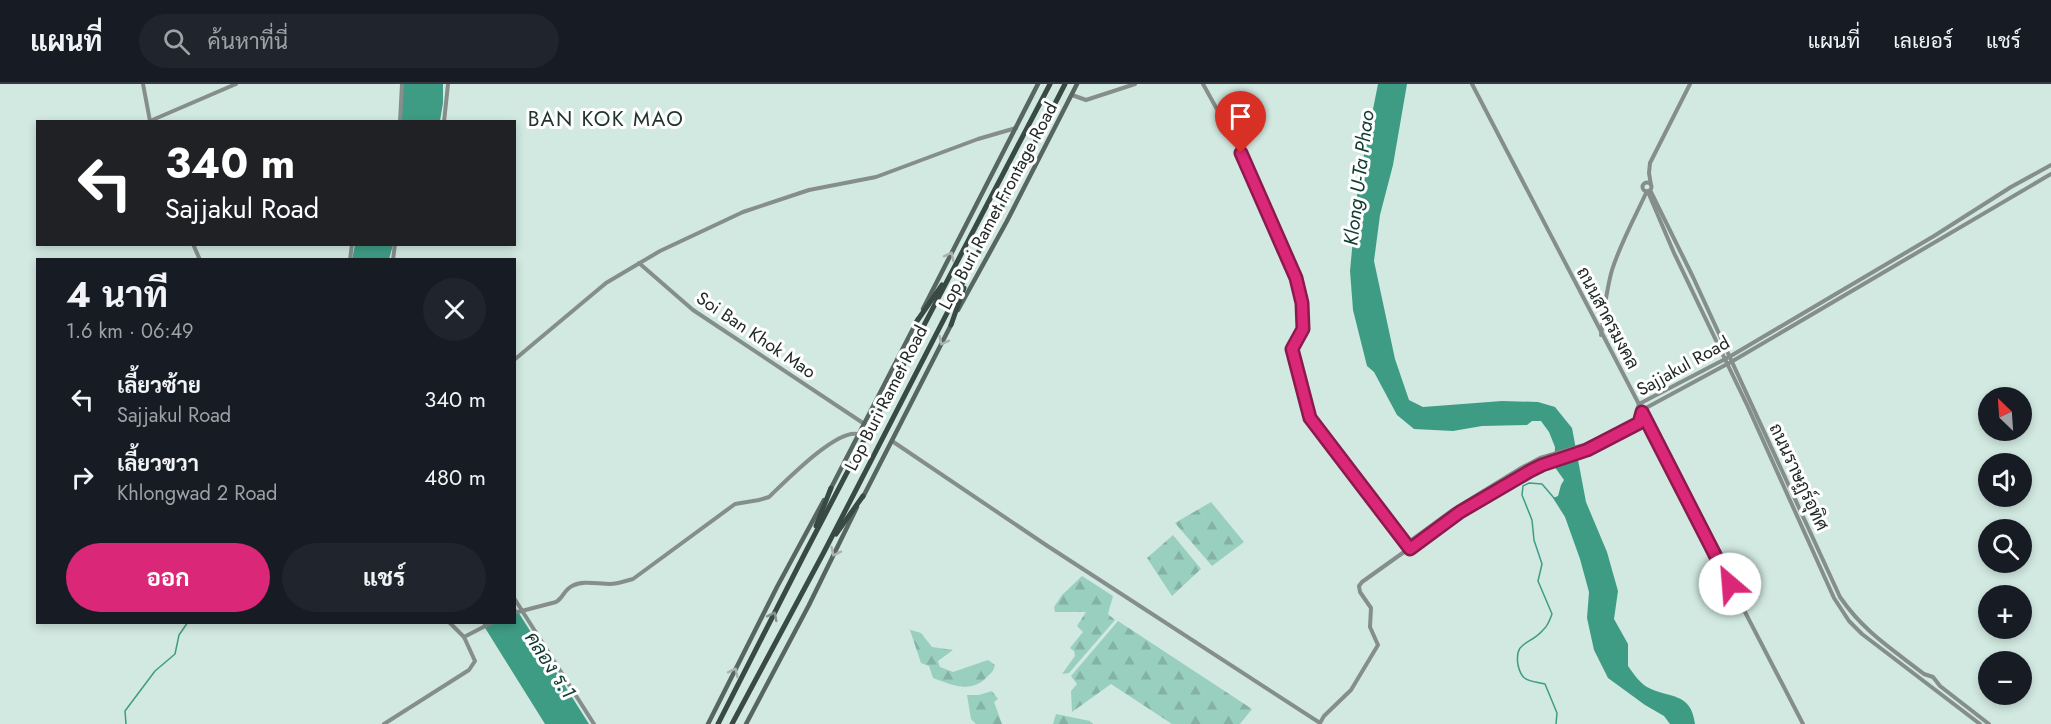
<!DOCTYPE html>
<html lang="th">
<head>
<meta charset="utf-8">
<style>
  :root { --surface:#171b24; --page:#20242c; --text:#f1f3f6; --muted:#9ea1a6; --line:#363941; --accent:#db2777 }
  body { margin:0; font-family:Jost,Sarabun,sans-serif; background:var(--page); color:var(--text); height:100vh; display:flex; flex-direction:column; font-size:22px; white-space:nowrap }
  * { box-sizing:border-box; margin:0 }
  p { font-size:20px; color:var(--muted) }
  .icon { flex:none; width:33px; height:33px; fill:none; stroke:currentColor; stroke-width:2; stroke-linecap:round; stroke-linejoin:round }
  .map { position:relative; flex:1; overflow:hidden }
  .panel { position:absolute; left:36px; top:174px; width:480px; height:366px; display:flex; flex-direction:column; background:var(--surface); border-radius:0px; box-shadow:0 3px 9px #0003 }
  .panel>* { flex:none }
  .banner { position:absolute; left:36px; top:36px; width:480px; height:126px; border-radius:0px; box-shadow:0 3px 9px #0003; background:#202124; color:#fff; overflow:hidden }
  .needle { width:39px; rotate:335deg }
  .buttons { position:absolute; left:1978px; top:303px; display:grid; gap:12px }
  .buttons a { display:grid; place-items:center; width:54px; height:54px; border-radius:50%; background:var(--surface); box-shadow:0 3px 9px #0003; font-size:30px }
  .pin { position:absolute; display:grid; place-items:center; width:51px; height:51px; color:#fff; margin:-62px -26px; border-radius:50% 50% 50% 0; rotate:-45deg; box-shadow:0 0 6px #0007 }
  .pin .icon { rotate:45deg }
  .me { position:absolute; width:66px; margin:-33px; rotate:333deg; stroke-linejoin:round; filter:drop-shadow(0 0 4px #0008) }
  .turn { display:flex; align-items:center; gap:21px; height:126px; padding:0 30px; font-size:27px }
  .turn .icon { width:78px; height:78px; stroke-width:2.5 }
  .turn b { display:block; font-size:42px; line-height:51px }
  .round { display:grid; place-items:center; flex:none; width:63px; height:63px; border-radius:32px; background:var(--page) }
  .summary { display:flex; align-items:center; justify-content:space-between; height:102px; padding:0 30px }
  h1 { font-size:36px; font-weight:700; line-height:45px }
  .primary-button { display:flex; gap:12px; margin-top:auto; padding:12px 30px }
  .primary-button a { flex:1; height:69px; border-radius:36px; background:var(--accent); color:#fff; font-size:24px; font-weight:700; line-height:69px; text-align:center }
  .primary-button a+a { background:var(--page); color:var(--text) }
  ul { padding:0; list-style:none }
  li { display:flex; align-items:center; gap:18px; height:78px; padding:0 30px }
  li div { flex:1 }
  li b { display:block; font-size:22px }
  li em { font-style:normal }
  header { display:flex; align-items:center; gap:36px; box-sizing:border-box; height:84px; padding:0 30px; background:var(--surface); border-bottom:2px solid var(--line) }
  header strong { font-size:28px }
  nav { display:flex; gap:33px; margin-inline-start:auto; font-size:21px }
  .search { width:420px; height:54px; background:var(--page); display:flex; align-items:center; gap:15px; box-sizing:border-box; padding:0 21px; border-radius:33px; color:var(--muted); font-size:22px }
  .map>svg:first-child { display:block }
  .forest { fill:url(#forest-firs) }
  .water { fill:#3f9c84 }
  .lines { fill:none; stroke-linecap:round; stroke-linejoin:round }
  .stream { stroke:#3f9c84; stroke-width:1.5 }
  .tertiary { stroke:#858e8b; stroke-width:4 }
  .secondary { stroke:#586662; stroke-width:4.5 }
  .primary { stroke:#394a45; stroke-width:5 }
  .oneway { stroke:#acb2b0 }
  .oneway2 { stroke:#88928f }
  .route-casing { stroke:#8e194d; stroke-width:15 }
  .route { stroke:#db2777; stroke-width:10 }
  .labels { text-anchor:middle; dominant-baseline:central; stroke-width:6; stroke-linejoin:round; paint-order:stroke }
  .street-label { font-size:18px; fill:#212a27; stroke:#fff }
  .water-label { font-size:20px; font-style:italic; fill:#113b31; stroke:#fff }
  .quarter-label { font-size:21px; letter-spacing:1.5px; fill:#21342e; stroke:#fff }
</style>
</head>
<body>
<header>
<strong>แผนที่</strong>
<div class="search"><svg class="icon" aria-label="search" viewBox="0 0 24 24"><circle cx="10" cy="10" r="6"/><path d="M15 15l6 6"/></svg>ค้นหาที่นี่</div>
<nav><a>แผนที่</a><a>เลเยอร์</a><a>แชร์</a></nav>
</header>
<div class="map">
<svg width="2051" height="640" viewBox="0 0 2051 640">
  <defs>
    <pattern id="forest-firs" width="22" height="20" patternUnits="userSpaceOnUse" patternTransform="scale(1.5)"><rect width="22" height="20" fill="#99cfbf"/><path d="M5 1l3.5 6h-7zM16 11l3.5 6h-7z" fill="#84b2a4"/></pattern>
  </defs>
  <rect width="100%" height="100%" fill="#d1e9e1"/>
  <!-- forest -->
  <g class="forest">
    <polygon points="1211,418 1244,458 1212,482 1175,439"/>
    <polygon points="1173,451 1201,485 1172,512 1147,474"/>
    <polygon points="1082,492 1113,512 1108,530 1115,536 1069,589 1062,590 1075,572 1074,567 1070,564 1083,548 1077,542 1086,528 1055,528 1054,523 1062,511"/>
    <polygon points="1118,537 1252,625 1240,640 1172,640 1111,600 1072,628 1071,607 1077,600 1071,592"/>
    <path d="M908 545 921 549 932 563 953 566 938 577 940 583 953 588 988 576 995 581C993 588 992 588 987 593 971 610 952 601 933 594L929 582 921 579 910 546Z"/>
    <polygon points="992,607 998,615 994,618 1002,640 976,640 971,635 967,611 979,611"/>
    <polygon points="1056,630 1090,637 1093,640 1053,640"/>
  </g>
  <!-- water -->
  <g class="water">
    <polygon points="403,0 443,0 443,19 440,37 401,38"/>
    <path d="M1378 0H1407L1393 81 1380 131 1374 177 1395 275 1409 316 1423 323 1502 317 1538 318 1555 323 1572 344 1586 418 1607 468 1618 507 1614 535 1628 560V582C1633 589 1640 599 1647 603 1669 615 1691 607 1695 640H1670L1664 632 1645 621 1608 594 1594 566 1587 534 1589 508 1580 475 1565 433 1553 414 1558 412 1561 401 1564 396 1554 382 1555 363 1549 348 1541 337H1532L1527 341 1482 342 1453 347 1414 345 1397 331 1374 288 1367 282 1353 226 1350 187 1358 101Z"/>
    <polygon points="355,161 393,161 389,175 352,175"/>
    <polygon points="515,523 589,640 545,640 482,539 514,538"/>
  </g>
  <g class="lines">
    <!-- stream -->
    <g class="stream">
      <path d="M1554 414 1542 400 1529 399 1523 402 1522 411 1532 436 1534 456 1542 480 1538 497 1552 530C1550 535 1548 542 1543 546 1531 561 1514 556 1518 581 1522 599 1530 596 1545 600L1557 629 1556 640"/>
      <polyline points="126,640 125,627 155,587 175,570 179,551 188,538"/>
    </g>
    <!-- tertiary -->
    <g class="tertiary">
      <polyline points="143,0 150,37"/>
      <polyline points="1203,0 1244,74 1296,194 1302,219 1303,245 1292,265 1310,334 1409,464"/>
      <polyline points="1472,0 1691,420 1701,443 1803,640"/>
      <polyline points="1072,11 1086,16 1135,0"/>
      <polyline points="150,37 236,0"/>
      <polyline points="400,38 402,0"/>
      <polyline points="444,38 448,0"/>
      <circle cx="1647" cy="103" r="4.5"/>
      <polyline points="1651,101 1649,89 1650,79 1690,0"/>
      <path d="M1650 106 1693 193 1840 513C1864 548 1892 565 1924 590L1933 593 1940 602 1989 640"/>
      <polyline points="1648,108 1674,169 1748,323 1834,514 1849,537 1862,550 1980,640"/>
      <polyline points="193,160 200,176"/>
      <polyline points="350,176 352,160"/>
      <polyline points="393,176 395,160"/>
      <polyline points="639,179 693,226 863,339"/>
      <path d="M1601 251C1604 229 1606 207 1612 186 1621 158 1635 133 1647 107"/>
      <polyline points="514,276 606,199 660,167 743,128 809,106 876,93 978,55 1016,44"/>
      <polyline points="892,357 1046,461 1320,639"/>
      <polyline points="1410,464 1410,457 1451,427 1521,384 1540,374 1584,361 1631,338 1638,332 1637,326 1639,320 1729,273 1934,152 2011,103 2051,81"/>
      <polyline points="514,514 594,640"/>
      <path d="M514 529 556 518C563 514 564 506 572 502 583 496 597 500 610 500 617 500 625 497 633 495L735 420 759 416 769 413C785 398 835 346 857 350"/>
      <polyline points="464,553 493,538"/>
      <polyline points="1320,639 1324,632 1351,606 1378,561 1370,543 1371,524 1360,508 1359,502 1362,498 1460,428 1530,387 1542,381 1587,366 1639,339 1644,325 1731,278 2051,90"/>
      <polyline points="384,640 469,586 475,577 464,553 449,538"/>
    </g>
    <!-- secondary -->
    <g class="secondary">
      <polyline points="923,225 1038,0"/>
      <polyline points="958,226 1007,137 1077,0"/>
      <polyline points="830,406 918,235"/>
      <polyline points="863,413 952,239"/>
      <polyline points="708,640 777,503 824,416"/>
      <polyline points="746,640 809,521 857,423"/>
    </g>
    <!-- primary -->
    <g class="primary">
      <polyline points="917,237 942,201"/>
      <polyline points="951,241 964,204"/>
      <polyline points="816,442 831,404"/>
      <polyline points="836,450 863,412"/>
      <polyline points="718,640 804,471 1050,0"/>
      <polyline points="732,640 824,468 1065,0"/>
    </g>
  </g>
  <!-- one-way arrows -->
  <defs><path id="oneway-chevron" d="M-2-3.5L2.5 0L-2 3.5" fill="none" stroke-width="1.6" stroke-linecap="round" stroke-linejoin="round" transform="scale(1.5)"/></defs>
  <g class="oneway">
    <use href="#oneway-chevron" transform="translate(950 172) rotate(-63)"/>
    <use href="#oneway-chevron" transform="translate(943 257) rotate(117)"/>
    <use href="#oneway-chevron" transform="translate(835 468) rotate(116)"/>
    <use href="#oneway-chevron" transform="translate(734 588) rotate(-64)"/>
  </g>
  <use class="oneway2" href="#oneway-chevron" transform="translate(773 532) rotate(-63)"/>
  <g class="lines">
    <!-- route casing -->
    <g class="route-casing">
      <polyline id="route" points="1241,69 1296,194 1302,219 1303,245 1292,265 1310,334 1410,465 1460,428 1530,387 1542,381 1587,366 1639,339 1642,328 1730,500"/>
    </g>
    <!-- route -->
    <use href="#route" class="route"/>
  </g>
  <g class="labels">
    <!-- street labels -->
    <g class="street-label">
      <text transform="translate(998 122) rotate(-62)">Lop Buri Ramet Frontage Road</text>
      <text transform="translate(1608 234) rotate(62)">ถนนสาครมงคล</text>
      <text transform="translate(756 251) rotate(34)">Soi Ban Khok Mao</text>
      <text transform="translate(1683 282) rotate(-29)">Sajjakul Road</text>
      <text transform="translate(886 314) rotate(-63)">Lop Buri Ramet Road</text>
      <text transform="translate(1799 393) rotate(65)">ถนนราษฏร์อุทิศ</text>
    </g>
    <!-- water labels -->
    <g class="water-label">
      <text transform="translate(1359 94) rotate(-83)">Klong U-Ta Phao</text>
      <text transform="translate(550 581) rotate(57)">คลอง ร.1</text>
    </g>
    <!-- quarter labels -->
    <g class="quarter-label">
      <text x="606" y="35">BAN KOK MAO</text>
    </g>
  </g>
</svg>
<div class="buttons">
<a><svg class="needle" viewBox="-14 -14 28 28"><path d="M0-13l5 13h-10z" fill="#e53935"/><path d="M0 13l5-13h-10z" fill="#9ea1a6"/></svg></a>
<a><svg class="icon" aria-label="sound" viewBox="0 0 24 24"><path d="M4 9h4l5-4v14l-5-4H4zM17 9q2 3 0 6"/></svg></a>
<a><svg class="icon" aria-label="search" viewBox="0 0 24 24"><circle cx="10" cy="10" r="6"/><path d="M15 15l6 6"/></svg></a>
<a>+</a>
<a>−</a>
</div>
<div class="pin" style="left:1241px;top:69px;background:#d93025"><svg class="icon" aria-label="arrive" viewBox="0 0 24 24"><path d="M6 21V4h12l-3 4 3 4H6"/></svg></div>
<svg class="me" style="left:1730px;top:500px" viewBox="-20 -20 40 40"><circle r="19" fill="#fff"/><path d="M0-13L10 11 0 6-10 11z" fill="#db2777"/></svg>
<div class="banner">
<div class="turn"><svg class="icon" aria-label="left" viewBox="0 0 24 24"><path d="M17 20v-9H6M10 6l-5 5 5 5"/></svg><div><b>340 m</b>Sajjakul Road</div></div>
</div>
<section class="panel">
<div class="summary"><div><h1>4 นาที</h1><p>1.6 km · 06:49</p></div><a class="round"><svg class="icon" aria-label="close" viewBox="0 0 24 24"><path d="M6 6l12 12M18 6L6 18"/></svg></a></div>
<ul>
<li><svg class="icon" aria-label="left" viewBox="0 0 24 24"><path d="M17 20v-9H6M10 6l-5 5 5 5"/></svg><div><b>เลี้ยวซ้าย</b><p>Sajjakul Road</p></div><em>340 m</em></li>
<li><svg class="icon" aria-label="right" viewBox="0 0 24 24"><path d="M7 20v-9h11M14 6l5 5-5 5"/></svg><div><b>เลี้ยวขวา</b><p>Khlongwad 2 Road</p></div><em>480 m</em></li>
</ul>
<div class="primary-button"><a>ออก</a><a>แชร์</a></div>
</section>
</div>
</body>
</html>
